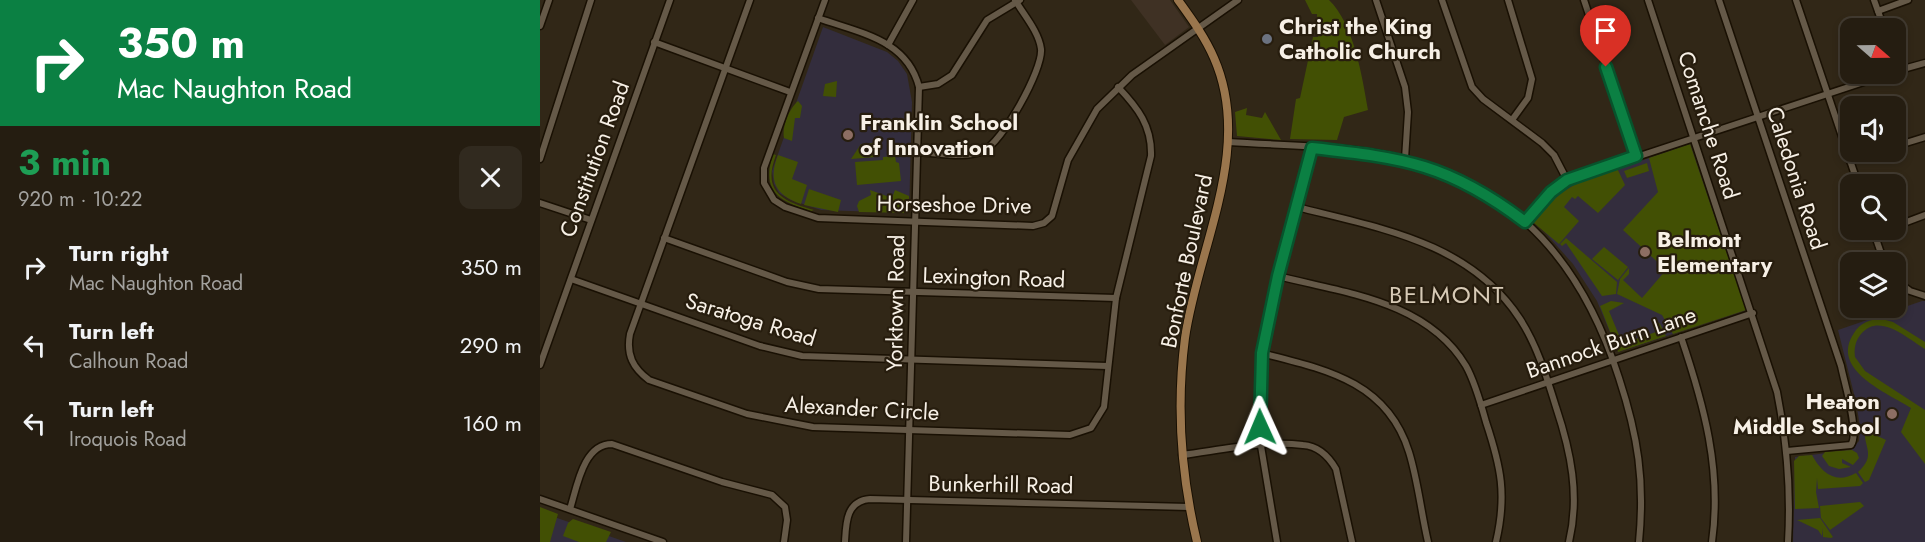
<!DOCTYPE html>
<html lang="en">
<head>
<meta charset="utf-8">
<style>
  :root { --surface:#251d11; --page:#312a1f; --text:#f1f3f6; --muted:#a3a29f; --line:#423b31 }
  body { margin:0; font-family:Jost,sans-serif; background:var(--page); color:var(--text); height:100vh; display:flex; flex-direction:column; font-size:22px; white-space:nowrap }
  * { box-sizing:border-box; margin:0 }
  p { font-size:20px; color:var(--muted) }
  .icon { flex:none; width:33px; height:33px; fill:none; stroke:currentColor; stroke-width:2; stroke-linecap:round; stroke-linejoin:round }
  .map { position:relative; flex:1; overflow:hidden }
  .drawer { display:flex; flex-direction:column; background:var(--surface); width:540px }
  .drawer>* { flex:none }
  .guide { background:#0b8043; color:#fff; overflow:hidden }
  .needle { width:39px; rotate:110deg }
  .buttons { position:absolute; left:1300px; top:18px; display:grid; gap:12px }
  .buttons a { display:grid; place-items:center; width:66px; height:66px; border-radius:12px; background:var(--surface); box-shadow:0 3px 9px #0003,0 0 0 2px var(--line); font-size:30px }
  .pin { position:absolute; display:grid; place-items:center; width:51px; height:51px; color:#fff; margin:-62px -26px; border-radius:50% 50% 50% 0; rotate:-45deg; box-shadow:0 0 6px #0007 }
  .pin .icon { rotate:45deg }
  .me { position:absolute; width:66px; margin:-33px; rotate:359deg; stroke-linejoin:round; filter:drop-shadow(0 0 4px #0008) }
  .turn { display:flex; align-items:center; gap:21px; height:126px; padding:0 18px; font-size:27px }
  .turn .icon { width:78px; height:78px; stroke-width:2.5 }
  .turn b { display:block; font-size:42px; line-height:51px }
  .round { display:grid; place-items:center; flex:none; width:63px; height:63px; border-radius:12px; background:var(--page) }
  .head { display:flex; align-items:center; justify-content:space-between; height:102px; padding:0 18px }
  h1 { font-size:36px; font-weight:700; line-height:45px; color:#1e9e55 }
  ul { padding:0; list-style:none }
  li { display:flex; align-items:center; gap:18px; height:78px; padding:0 18px }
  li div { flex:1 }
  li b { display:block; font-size:22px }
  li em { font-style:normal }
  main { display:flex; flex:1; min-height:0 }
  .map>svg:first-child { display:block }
  .commercial { fill:#3f3124 }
  .education { fill:#332d3d }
  .green { fill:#425004 }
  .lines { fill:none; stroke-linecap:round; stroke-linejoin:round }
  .minor-casing { stroke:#191003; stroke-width:9 }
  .major-casing { stroke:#191003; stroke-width:10 }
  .minor { stroke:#655948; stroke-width:6 }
  .major { stroke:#9a764d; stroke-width:8 }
  .route-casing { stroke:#07532c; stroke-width:15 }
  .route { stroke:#0b8043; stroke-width:10 }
  .worship-dot { fill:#6b7280; stroke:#271d0e; stroke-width:2 }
  .education-dot { fill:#8d6e63; stroke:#271d0e; stroke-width:2 }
  .labels { text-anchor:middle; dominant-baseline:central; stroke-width:4.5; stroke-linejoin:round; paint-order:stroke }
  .poi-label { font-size:22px; font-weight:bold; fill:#f7f0e6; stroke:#271d0e; text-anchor:start }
  .street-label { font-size:22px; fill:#f7f0e6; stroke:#271d0e }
  .neighbourhood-label { font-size:24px; letter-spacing:1.5px; fill:#d7cab6; stroke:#271d0e }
</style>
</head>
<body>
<main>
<section class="drawer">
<div class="guide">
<div class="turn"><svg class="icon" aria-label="right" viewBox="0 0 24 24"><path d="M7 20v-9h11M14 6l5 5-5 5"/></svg><div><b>350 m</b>Mac Naughton Road</div></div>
</div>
<div class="head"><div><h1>3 min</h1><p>920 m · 10:22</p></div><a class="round"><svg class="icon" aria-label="close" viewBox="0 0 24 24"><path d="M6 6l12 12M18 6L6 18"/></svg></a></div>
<ul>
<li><svg class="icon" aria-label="right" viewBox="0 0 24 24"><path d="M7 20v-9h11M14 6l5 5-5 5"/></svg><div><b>Turn right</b><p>Mac Naughton Road</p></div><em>350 m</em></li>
<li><svg class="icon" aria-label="left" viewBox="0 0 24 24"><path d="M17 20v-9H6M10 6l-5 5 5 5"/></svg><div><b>Turn left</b><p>Calhoun Road</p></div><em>290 m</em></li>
<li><svg class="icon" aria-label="left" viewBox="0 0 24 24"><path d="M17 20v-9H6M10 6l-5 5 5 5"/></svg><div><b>Turn left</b><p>Iroquois Road</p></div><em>160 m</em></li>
</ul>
</section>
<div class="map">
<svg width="1385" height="542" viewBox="0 0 1385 542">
  <rect width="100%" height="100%" fill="#312717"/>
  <!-- commercial -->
  <polygon class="commercial" points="591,0 630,0 649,27 625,45"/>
  <!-- education -->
  <g class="education">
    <polygon points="283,27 347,52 358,61 367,74 372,102 369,213 281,210 251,200 239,193 234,184 232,171"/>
    <polygon points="1150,144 1206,310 1078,352 1057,301 1033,264 994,220 1015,196 1033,184"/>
    <polygon points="1382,301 1385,301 1385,542 1253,542 1255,457 1311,450 1319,441 1320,427 1316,402 1298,330"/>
    <polygon points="0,512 86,542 0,542"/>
  </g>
  <!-- green -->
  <g class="green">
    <path d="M765 0H789C814 24 822 76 828 110L804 117 797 140 750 139 756 99 760 98 773 37H778L777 14H772Z"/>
    <polygon points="297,81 296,97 283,96 285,84"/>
    <path d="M258 101 262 106 260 118H255L252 141 244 138C242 126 249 109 258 101Z"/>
    <polygon points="707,108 706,115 722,118 725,112 741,140 697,136 695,112"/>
    <polygon points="336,143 336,157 311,159 321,144"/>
    <polygon points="1150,144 1206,310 1133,334 1122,315 1077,294 1080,279 1089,268 1089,274 1083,280 1102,298 1126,270 1083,230 1118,192 1109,158"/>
    <path d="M233 154 236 155C222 192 242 201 274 210L271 211C239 201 221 192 233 154Z"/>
    <path d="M238 155 258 162 252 179 267 185 261 204C235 195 228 180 238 155Z"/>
    <polygon points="355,156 356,162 359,163 361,181 317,185 315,162 343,160 343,157"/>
    <polygon points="1107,163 1109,171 1087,178 1084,171"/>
    <path d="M1077 168 1085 185 1058 213 1038 196 1035 199 1032 197 1024 207 1039 221 1019 244 994 223V220C1023 187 1036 182 1077 168Z"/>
    <polygon points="269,189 301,200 298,212 264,205"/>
    <polygon points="330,190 352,198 355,190 369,196 369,213 319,212 317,206 319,201 331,195"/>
    <polygon points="1026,238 1077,282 1076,294 1062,296 1026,243 1022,246 1020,244"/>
    <polygon points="1064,247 1088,267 1078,280 1052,259"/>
    <polygon points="1071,301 1084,303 1069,311 1081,340 1085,338 1087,342 1116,332 1112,318 1120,324 1126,336 1078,352 1060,306"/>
    <path d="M1342 319 1353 322 1385 342V349C1367 338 1339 312 1321 334 1315 341 1314 349 1315 357L1325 371 1385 410V464L1361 432 1371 408C1348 393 1289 370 1314 333 1320 323 1330 319 1342 319Z"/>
    <path d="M1325 430 1346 440 1329 480 1325 482 1318 472C1337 455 1323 447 1325 430Z"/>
    <polygon points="1312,450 1317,453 1319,458 1313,465 1302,459 1302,463 1311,467 1299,469 1289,466 1282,456 1285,452"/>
    <path d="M1272 455C1281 472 1295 485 1316 473L1323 483 1320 486 1278 489 1277 478 1276 492 1279 508 1255 509 1254 461 1259 456Z"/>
    <polygon points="1320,502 1324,506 1290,530 1281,518 1280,506"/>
    <polygon points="0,507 18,514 10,542 0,542"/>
    <polygon points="1280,518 1293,537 1291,538 1283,537 1283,528 1282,536 1278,530 1257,520"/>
    <polygon points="33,519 71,532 66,542 39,542 23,536 28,523"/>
  </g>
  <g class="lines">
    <!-- minor casing -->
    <g class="minor-casing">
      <g id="minor">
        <path d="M210 0 90 334C86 355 93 368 109 380L207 414 273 427 530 435 551 428 564 407 576 298 611 156C612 126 598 108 578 87"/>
        <polyline points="285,0 224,168 224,183 234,200 245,207 278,218 493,226 504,223 512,216 528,160 557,109 592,75 698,0"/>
        <polyline points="836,0 865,87 868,112 865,159"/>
        <polyline points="902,0 932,87 943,99 1002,143 1014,155 1027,180"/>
        <polyline points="968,0 992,79 988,98 972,120"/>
        <polyline points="1044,0 1096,156"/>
        <path d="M1108 0 1237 392C1247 442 1251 491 1248 542"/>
        <path d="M1179 0 1301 366C1304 382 1320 433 1311 445L1247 451"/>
        <polyline points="1256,0 1318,184"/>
        <polyline points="1334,0 1344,28"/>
        <polyline points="1338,11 1368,0"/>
        <path d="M278 18C319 33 367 39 379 87L366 542"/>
        <polyline points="0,26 9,0"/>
        <polyline points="114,42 250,92"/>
        <polyline points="348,45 373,0"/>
        <polyline points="1356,71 1385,63"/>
        <polyline points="379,87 398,84 412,75 447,20 480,0"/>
        <path d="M689 142C746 146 808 145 864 159 980 188 1044 268 1079 378 1098 436 1105 481 1099 542"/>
        <polyline points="1356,146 1385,137"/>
        <path d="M378 152C397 153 425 159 443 151 462 143 503 70 501 49 499 32 484 15 475 0"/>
        <polyline points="0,159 51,0"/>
        <polyline points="1310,161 1341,152"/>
        <polyline points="0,203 51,220"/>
        <path d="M757 207C839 228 930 242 980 319 997 345 1007 378 1016 407 1031 452 1040 496 1029 542"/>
        <polyline points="985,222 1011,192 1027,180 1348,74"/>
        <polyline points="1356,226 1385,215"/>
        <polyline points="1333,230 1344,262"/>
        <polyline points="1334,233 1346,230"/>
        <polyline points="124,238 247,282 279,289 576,298"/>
        <path d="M738 276C805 293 887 301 926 366 935 382 941 404 946 422 961 467 967 495 956 542"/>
        <polyline points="31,279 220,346 262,356 567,366"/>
        <polyline points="1356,281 1370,291 1385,296"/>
        <path d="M1141 337C1164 405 1182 470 1172 542"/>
        <path d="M721 353C784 369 847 381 869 452 878 481 881 512 888 542"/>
        <polyline points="0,365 130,0"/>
        <polyline points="941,405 1213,313"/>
        <path d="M642 455C681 450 724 440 763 445 778 446 789 457 796 469L812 542"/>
        <polyline points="0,499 123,542"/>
        <path d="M30 509C37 487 43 444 72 444L182 482 232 495 245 507 247 520 244 542"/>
        <path d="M305 542C306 523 306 501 330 499L649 507"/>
        <polyline points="737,542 721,446 721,353 738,276 772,148"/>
      </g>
    </g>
    <!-- major casing -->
    <g class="major-casing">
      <path id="major" d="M638 0C651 18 665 37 674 58 714 149 658 247 645 338 636 407 641 475 657 542"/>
    </g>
    <!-- minor -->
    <use href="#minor" class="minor"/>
    <!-- major -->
    <use href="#major" class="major"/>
  </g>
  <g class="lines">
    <!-- route casing -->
    <g class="route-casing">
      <path id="route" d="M720 427 722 353 738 276 772 148C864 158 909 164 985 222L1011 192 1027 180 1096 156 1066 67"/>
    </g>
    <!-- route -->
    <use href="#route" class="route"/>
  </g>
  <!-- markers -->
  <circle class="worship-dot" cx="727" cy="39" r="6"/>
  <g class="education-dot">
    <circle cx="308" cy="135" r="6"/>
    <circle cx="1105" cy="252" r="6"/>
    <circle cx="1352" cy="414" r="6"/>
  </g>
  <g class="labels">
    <!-- poi labels -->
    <g class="poi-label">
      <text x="739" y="26">Christ the King<tspan x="739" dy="25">Catholic Church</tspan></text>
      <text x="320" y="122">Franklin School<tspan x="320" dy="25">of Innovation</tspan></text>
      <text x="1117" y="239">Belmont<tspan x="1117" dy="25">Elementary</tspan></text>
      <text x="1340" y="401" text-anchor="end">Heaton<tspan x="1340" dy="25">Middle School</tspan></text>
    </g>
    <!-- street labels -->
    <g class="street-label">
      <text transform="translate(1169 125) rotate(72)">Comanche Road</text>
      <text transform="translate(54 159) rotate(-70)">Constitution Road</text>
      <text transform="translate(1257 178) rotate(72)">Caledonia Road</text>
      <text transform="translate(414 204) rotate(1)">Horseshoe Drive</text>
      <text transform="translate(646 261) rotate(-78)">Bonforte Boulevard</text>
      <text transform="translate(454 277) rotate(2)">Lexington Road</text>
      <text transform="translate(355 303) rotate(-89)">Yorktown Road</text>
      <text transform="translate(211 319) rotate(17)">Saratoga Road</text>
      <text transform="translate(1071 342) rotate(-19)">Bannock Burn Lane</text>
      <text transform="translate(322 408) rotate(3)">Alexander Circle</text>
      <text transform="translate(461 484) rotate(1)">Bunkerhill Road</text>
    </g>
    <!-- neighbourhood labels -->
    <g class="neighbourhood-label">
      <text x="907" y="294">BELMONT</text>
    </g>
  </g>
</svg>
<div class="buttons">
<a><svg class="needle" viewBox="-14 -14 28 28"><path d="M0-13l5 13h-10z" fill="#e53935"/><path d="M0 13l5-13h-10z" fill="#a3a29f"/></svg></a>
<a><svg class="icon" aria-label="sound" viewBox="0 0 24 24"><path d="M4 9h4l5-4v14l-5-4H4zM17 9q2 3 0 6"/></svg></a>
<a><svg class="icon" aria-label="search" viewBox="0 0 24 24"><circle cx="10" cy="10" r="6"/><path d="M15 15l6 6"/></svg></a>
<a><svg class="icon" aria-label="layers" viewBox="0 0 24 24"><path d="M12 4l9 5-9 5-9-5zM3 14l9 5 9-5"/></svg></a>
</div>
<div class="pin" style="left:1066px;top:67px;background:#d93025"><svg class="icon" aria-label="arrive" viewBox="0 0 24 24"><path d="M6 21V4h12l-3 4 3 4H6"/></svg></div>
<svg class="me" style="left:720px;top:427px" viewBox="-20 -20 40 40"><path d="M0-17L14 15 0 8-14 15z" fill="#0b8043" stroke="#fff" stroke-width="4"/></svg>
</div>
</main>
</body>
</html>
